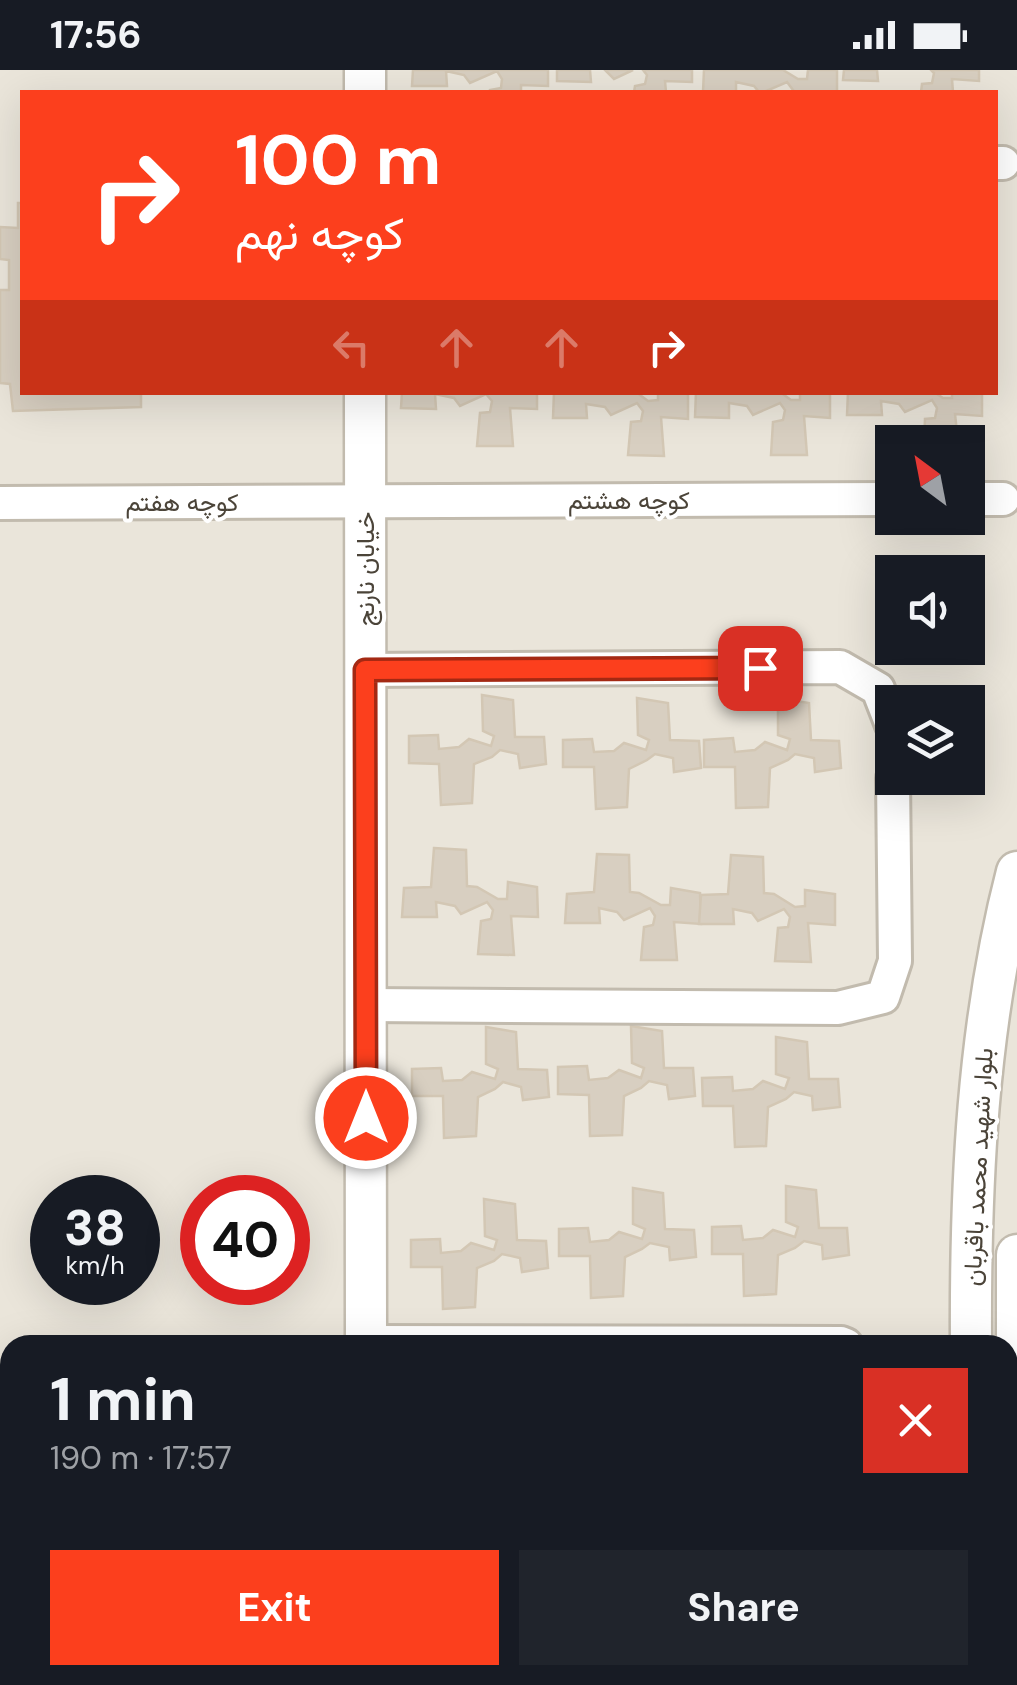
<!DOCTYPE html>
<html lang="en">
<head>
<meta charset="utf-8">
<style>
  :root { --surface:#171b24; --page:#20242c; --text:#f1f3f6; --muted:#9ea1a6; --accent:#fc3f1d }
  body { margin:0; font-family:"DM Sans",Vazirmatn,sans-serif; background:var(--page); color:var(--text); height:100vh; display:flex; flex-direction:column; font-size:38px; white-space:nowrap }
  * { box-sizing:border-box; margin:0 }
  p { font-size:32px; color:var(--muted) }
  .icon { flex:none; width:55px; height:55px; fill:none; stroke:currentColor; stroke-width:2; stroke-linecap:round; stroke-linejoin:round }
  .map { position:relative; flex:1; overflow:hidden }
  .panel { position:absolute; left:0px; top:1265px; width:1018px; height:350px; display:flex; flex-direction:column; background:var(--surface); border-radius:30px 30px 0 0; box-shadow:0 10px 40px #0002 }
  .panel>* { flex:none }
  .hud { position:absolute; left:20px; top:20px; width:978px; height:305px; border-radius:0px; box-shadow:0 10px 40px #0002; background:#fc3f1d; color:#fff; overflow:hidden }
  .needle { width:65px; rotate:328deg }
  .controls { position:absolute; left:875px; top:355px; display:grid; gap:20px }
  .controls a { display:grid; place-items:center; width:110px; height:110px; border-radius:0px; background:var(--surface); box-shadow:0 10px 40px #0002; font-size:50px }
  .speed { position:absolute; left:30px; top:1105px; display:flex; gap:20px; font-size:50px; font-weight:700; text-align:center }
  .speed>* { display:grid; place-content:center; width:130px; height:130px; border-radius:50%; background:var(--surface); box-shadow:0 10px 40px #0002; line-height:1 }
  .speed small { font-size:25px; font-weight:400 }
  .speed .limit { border:15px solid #d22; background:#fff; color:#111 }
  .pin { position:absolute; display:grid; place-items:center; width:85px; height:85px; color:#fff; margin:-42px; border-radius:20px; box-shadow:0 5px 15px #0006 }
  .me { position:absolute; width:110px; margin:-55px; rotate:0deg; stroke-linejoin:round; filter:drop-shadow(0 0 8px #0008) }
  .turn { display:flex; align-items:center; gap:35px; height:210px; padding:0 50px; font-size:45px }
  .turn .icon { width:130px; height:130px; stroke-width:2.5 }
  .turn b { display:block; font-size:70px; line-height:85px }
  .lanes { display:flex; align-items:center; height:95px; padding:0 50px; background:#0003; justify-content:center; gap:50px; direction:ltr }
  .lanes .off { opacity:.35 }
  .round { display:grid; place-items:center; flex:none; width:105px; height:105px; border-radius:0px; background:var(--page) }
  .summary { display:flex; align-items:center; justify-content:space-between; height:170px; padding:0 50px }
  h1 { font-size:60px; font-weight:700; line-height:75px }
  .cta { display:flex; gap:20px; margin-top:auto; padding:20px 50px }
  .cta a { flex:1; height:115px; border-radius:0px; background:var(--accent); color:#fff; font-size:40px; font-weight:700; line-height:115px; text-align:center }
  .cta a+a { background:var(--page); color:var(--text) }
  .status { display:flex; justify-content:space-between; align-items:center; height:70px; padding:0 50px; background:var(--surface); direction:ltr }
  .status svg { height:28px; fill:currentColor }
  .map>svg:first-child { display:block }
  .residential { fill:#eae5da; fill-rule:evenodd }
  .building { fill:#d8cfc1; stroke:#d3c7b4; stroke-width:2.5 }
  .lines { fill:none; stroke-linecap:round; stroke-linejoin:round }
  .minor-casing { stroke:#c2bbae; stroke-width:38 }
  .tertiary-casing { stroke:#c2bbae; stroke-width:45 }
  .minor { stroke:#fff; stroke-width:32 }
  .tertiary { stroke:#fff; stroke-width:40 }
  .route-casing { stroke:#a42913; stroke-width:25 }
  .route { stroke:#fc3f1d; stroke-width:18 }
  .labels { text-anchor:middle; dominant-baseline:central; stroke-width:8; stroke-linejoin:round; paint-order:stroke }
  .street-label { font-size:25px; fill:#4b4439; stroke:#fff }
</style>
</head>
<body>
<div class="status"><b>17:56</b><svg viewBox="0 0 49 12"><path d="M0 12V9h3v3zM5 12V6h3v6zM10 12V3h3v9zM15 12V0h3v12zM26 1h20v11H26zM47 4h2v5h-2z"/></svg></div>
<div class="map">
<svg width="1017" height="1615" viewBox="0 0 1017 1615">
  <rect width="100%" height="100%" fill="#f6f3ec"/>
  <!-- residential -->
  <path class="residential" d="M0 0H1017V1615H0ZM22 22H995V322H22ZM892 372H968V448H892ZM892 502H968V578H892ZM892 632H968V708H892ZM52 1128H138V1212H52ZM202 1128H288V1212H202ZM10 1275H1008V1605H10Z"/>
  <!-- building -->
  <g class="building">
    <polygon points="413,0 548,0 548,16 521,15 521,22 490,22 490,20 501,18 502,9 497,1 470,13 464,5 446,1 447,16 412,16"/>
    <polygon points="557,0 590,0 591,12 557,11"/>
    <polygon points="605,0 633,0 614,9"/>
    <polygon points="643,0 692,0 692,12 665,11 666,22 634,22 635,16 645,14 647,5"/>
    <polygon points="704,0 783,0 798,9 807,9 808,0 837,0 837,22 792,22 793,20 787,12 764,22 759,22 754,16 736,12 736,22 703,22"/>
    <polygon points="844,0 877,0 878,11 843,10"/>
    <polygon points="931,0 979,0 979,11 952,9 953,22 921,22 922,14 932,13 934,3"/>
    <polygon points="18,133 22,133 22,322 141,322 141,337 13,341 10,314 0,313 0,220 9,220 9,190 0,189 0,157 18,158"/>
    <polygon points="402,322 537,322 537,339 510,338 513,376 477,376 480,343 490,342 492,331 486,324 460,336 454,328 435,324 436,339 401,338"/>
    <polygon points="554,322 636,322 648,331 658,330 658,322 688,322 688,349 661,347 664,386 628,385 631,352 641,351 643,341 637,333 611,345 605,337 586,334 587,348 553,348"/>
    <polygon points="696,322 780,322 791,330 800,330 800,322 830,322 830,348 804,346 807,385 771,385 773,352 783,350 785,340 780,333 753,345 747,336 729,333 729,348 695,347"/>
    <polygon points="848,322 934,322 943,328 952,328 952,322 982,322 982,346 955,344 958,372 924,372 925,349 935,348 937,338 932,330 905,342 899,334 881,331 882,345 847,345"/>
    <polygon points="482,625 513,630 515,667 544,667 546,694 520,698 518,684 500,680 492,687 474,694 472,733 441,735 439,694 409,693 409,666 438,665 439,679 459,677 469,669 491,676 494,666 483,661"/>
    <polygon points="637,628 668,633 670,670 699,671 701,698 674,702 673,688 655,684 647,690 629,699 627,737 596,739 594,697 563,697 563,670 592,669 594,682 614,681 624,673 646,680 649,670 638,665"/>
    <polygon points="778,628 809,633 811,670 839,671 841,698 815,702 814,688 795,684 788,690 770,698 768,737 736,738 735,697 704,697 704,670 733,668 735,682 755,680 765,672 787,680 790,669 778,665"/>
    <polygon points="434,778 466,780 467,816 477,817 498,829 507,829 508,812 537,817 538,847 511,846 514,885 478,884 481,851 491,849 493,840 487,832 461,844 455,836 436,832 437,847 402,847 404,818 431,817"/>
    <polygon points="597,784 629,785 630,822 639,823 661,835 670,835 671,818 700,823 701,854 674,852 677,890 641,890 644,857 653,855 655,846 650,838 624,850 617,842 599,838 600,853 565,853 567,824 594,822"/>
    <polygon points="731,785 763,787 764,823 774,824 795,837 805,836 805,820 835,824 835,855 808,853 811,892 775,891 778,858 788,857 790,847 784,839 758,851 752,843 733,839 734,854 699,854 701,825 728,824"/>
    <polygon points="631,956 662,961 664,998 693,998 695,1026 669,1029 667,1015 649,1011 641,1018 624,1026 622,1065 590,1066 589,1025 558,1024 558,997 587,996 589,1010 608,1008 619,1000 641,1008 644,998 632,993"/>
    <polygon points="486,957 516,962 518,999 547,1000 549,1027 523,1030 521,1017 503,1012 495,1019 478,1027 476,1066 444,1068 443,1026 412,1026 412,999 441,998 443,1011 462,1010 472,1002 495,1009 498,999 486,994"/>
    <polygon points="776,967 807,972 809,1009 838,1009 840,1037 813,1040 812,1026 794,1022 786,1029 768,1037 766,1076 735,1077 733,1036 703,1036 702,1008 732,1007 733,1021 753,1019 763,1011 785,1019 789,1008 776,1004"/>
    <polygon points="786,1116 816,1120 819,1158 847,1158 849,1185 823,1189 822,1175 804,1171 795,1178 778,1185 776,1224 744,1226 743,1184 712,1184 712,1157 741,1156 743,1170 763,1168 773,1160 795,1167 798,1157 786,1152"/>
    <polygon points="633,1118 663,1123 665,1159 694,1160 696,1187 670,1190 669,1177 650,1173 642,1179 625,1187 623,1226 591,1228 590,1186 559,1186 559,1159 588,1158 590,1172 609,1170 619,1162 642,1169 645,1159 633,1154"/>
    <polygon points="484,1129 515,1134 517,1170 546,1171 548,1198 522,1202 520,1188 502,1184 494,1191 477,1198 475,1237 443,1239 442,1197 411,1197 411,1170 440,1169 441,1183 461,1181 471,1173 494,1180 497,1170 485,1166"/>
  </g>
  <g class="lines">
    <!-- minor casing -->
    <g class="minor-casing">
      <g id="minor">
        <polyline points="995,93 1003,93"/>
        <polyline points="968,429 1003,429"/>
        <polyline points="0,433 892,429"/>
        <polyline points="365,600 840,597 878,619 892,655"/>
        <polyline points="366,935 838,938 883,927 895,891 893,708"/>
        <polyline points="366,1272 841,1273 846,1275"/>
        <polyline points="366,1607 846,1609 857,1605"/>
      </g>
    </g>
    <!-- tertiary casing -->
    <g class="tertiary-casing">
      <g id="tertiary">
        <polyline points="365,22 365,0"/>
        <polyline points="365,322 366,1275"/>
        <polyline points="1017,1185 1017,1404"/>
        <path d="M971 1275C970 1116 977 956 1017 802"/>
        <polyline points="366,1605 366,1615"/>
        <polyline points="972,1605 972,1615"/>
      </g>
    </g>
    <!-- minor -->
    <use href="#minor" class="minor"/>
    <!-- tertiary -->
    <use href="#tertiary" class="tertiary"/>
  </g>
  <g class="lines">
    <!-- route casing -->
    <g class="route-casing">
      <polyline id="route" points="366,1048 365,600 760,598"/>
    </g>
    <!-- route -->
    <use href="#route" class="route"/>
  </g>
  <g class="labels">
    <!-- street labels -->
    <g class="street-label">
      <text x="629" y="430">کوچه هشتم</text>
      <text x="182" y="432">کوچه هفتم</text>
      <text transform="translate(365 499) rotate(-90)">خیابان نارنج</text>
      <text transform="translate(978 1097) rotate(-87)">بلوار شهید محمد باقربان</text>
    </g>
  </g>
</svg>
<div class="controls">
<a><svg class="needle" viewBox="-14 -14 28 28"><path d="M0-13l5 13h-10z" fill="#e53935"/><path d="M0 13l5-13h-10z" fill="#9ea1a6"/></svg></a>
<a><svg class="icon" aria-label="sound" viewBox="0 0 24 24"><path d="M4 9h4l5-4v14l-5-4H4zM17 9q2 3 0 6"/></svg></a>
<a><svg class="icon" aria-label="layers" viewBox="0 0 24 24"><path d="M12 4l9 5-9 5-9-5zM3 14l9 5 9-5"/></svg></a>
</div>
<div class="speed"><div>38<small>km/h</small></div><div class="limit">40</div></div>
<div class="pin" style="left:760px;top:598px;background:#d93025"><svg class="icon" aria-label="arrive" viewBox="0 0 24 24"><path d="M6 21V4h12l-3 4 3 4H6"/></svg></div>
<svg class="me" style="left:366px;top:1048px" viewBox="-20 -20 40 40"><circle r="17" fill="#fc3f1d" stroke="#fff" stroke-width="3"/><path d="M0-11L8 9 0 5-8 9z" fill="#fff"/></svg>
<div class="hud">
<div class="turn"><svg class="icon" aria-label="right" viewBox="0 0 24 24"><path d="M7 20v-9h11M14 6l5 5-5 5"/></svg><div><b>100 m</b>کوچه نهم</div></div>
<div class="lanes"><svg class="icon off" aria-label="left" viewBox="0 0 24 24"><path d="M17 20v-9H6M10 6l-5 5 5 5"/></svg><svg class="icon off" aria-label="ahead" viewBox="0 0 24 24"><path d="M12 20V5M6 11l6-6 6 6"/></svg><svg class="icon off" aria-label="ahead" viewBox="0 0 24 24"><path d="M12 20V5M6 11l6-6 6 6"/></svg><svg class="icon" aria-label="right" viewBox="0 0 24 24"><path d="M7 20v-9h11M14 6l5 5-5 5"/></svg></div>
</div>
<section class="panel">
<div class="summary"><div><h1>1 min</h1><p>190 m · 17:57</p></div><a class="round" style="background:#d93025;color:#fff"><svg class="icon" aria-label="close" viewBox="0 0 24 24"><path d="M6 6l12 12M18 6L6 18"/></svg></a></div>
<div class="cta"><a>Exit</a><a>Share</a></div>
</section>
</div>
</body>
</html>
